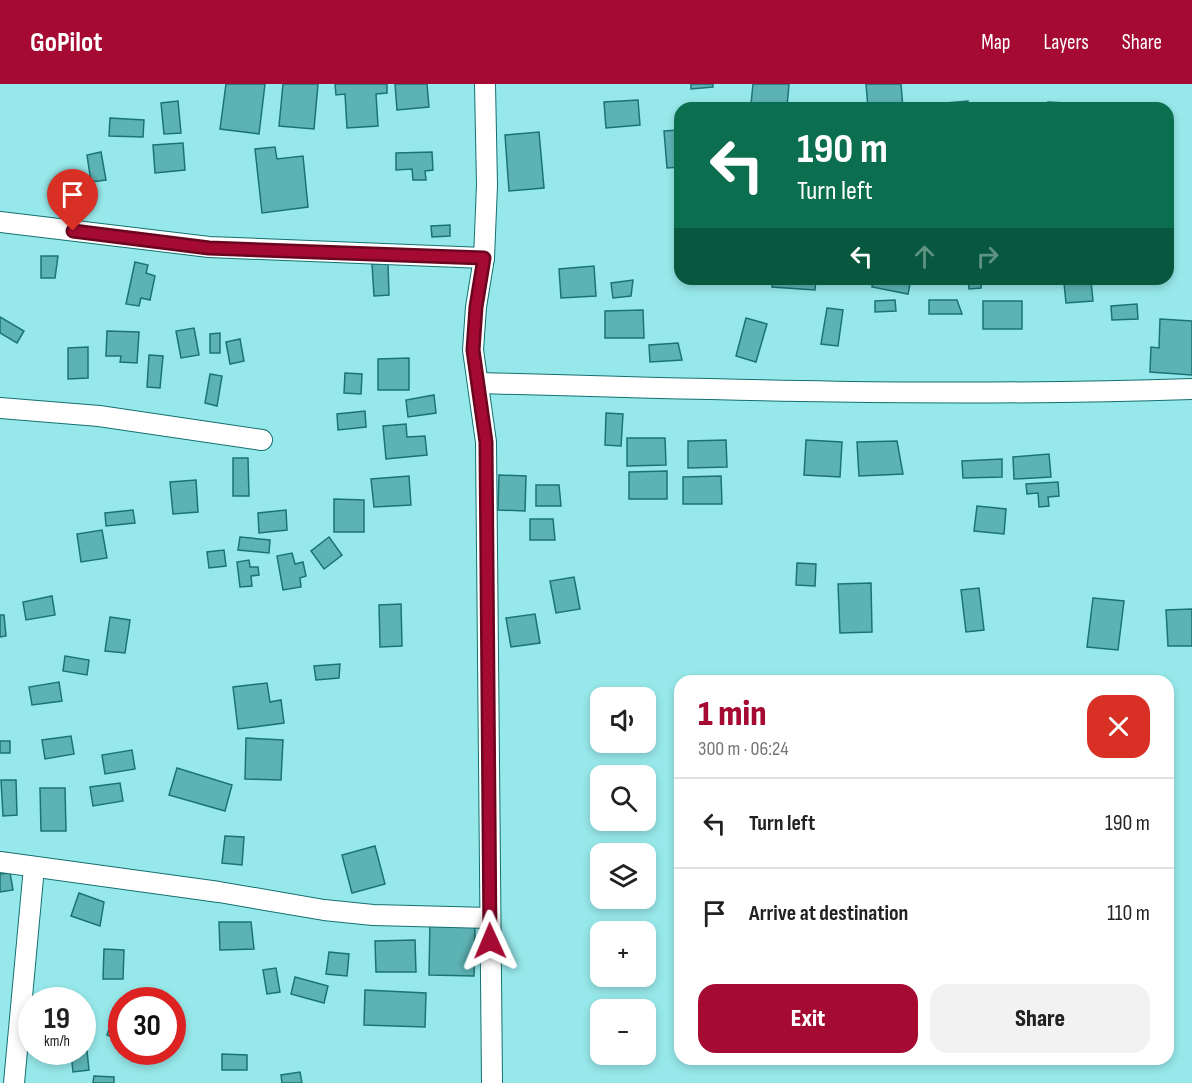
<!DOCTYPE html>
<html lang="en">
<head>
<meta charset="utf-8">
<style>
  :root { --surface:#fff; --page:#f2f2f2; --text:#222; --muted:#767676; --line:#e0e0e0; --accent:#a50a32 }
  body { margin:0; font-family:"Sofia Sans Condensed",sans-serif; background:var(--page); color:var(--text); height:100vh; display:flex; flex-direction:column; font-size:22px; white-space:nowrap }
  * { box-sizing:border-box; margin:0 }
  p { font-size:20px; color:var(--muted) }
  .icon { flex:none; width:33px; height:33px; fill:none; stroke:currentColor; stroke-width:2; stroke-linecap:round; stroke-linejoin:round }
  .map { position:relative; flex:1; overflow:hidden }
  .side { position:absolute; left:674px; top:591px; width:500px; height:390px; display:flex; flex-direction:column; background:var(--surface); border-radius:18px; box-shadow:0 3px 9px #0003 }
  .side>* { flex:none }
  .banner { position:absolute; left:674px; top:18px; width:500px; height:183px; border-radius:18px; box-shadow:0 3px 9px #0003; background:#0b6e4f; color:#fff; overflow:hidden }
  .fabs { position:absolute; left:590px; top:603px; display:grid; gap:12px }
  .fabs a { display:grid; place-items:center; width:66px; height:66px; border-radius:12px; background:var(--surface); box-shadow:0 3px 9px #0003; font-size:30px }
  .speed { position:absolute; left:18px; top:903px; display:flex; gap:12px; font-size:30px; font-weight:700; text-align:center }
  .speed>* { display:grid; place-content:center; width:78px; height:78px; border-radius:50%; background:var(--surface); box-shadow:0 3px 9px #0003; line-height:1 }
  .speed small { font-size:15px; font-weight:400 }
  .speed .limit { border:9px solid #d22; background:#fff; color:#111 }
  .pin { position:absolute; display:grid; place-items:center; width:51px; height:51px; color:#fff; margin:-62px -26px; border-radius:50% 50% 50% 0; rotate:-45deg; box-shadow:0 0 6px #0007 }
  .pin .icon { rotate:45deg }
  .me { position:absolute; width:66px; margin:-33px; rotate:359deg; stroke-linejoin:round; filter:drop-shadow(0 0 4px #0008) }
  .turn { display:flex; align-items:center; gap:21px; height:126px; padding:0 24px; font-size:27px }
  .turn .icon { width:78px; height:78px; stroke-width:2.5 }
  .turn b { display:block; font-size:42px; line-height:51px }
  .lanes { display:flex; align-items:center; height:57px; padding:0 24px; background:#0003; justify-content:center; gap:30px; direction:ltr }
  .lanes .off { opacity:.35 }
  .round { display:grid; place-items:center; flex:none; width:63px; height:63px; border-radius:18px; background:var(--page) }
  .headline { display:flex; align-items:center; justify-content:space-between; height:102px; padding:0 24px }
  h1 { font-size:36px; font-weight:800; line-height:45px; color:var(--accent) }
  .primary-button { display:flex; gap:12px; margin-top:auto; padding:12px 24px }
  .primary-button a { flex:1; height:69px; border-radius:18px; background:var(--accent); color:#fff; font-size:24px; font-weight:800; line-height:69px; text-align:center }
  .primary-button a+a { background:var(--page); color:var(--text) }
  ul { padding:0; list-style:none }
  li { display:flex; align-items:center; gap:18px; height:90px; padding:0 24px; border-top:2px solid var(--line) }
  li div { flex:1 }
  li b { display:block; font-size:22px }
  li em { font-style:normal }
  header { display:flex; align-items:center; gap:36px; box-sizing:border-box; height:84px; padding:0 30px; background:var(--accent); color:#fff }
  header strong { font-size:28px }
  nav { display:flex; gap:33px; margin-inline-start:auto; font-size:21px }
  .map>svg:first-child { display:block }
  .building { fill:#5db3b4; stroke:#1a7476; stroke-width:1.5 }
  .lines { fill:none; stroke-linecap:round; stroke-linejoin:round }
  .minor-casing { stroke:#147072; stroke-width:22 }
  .minor { stroke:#fff; stroke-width:20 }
  .route-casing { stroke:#6b0620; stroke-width:15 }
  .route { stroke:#a50a32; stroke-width:10 }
</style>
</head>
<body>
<header>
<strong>GoPilot</strong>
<nav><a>Map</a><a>Layers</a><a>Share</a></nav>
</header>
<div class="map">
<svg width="1192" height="999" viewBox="0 0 1192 999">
  <rect width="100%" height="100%" fill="#97e8ea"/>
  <!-- building -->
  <g class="building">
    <polygon points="226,0 265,0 259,50 220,45"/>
    <polygon points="283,0 318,0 314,45 279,42"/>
    <polygon points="335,0 387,0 387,9 376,10 378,42 347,44 345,10 336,11"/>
    <polygon points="395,0 427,0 429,23 397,26"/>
    <polygon points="691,0 713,0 713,3 691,5"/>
    <polygon points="753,0 789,0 787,23 751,20"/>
    <polygon points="866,0 901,0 903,24 868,24"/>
    <polygon points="638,16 640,41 606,44 604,18"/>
    <polygon points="178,17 181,49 164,50 161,19"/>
    <polygon points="968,17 968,24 923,24 923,21"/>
    <polygon points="1048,18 1065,19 1065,24 1048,24"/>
    <polygon points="110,34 144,36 143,53 109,52"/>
    <polygon points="679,46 680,83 667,84 664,47"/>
    <polygon points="539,48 544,104 509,107 505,51"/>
    <polygon points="183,59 185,86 155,89 153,61"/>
    <polygon points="275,63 277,75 303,72 308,123 262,129 255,65"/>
    <polygon points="101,68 106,96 91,98 87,71"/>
    <polygon points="432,68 433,86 425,87 426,96 413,96 412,85 396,86 396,69"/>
    <polygon points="450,141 450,152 432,153 431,142"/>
    <polygon points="41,172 58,172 55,194 41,194"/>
    <polygon points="135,178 148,181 146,189 155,192 150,216 141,214 139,222 126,220"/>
    <polygon points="388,179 389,211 374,212 372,180"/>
    <polygon points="594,182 596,212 561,214 559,185"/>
    <polygon points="773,195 816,195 815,206 772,203"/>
    <polygon points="873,195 911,195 908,210 872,203"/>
    <polygon points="968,195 982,195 981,204 969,205"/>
    <polygon points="633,196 631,212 613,214 611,199"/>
    <polygon points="1091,197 1093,217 1066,219 1064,199"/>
    <polygon points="895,216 896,227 875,228 875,217"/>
    <polygon points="929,216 957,216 962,230 929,230"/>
    <rect x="983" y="217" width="39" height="28"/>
    <polygon points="1137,220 1138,235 1112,236 1111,222"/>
    <polygon points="827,224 843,226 838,262 821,260"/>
    <polygon points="643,226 644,254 605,254 605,227"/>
    <polygon points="0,233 24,247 17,259 0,249"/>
    <polygon points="746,234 767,240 756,278 736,272"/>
    <polygon points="1160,235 1192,237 1192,291 1150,288 1151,263 1159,264"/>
    <polygon points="194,244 199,271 181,274 176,247"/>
    <polygon points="107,247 139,248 137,279 120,278 121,272 106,272"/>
    <polygon points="220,249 220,269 210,269 210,250"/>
    <polygon points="240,255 244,277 230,280 226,258"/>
    <polygon points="678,259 682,276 650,278 649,261"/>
    <polygon points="88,263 88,294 68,295 68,264"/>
    <polygon points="149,271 163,272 160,304 147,303"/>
    <polygon points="409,274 409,306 378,306 378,275"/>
    <polygon points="345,289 362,290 361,310 344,309"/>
    <polygon points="210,290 222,292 217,322 205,319"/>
    <polygon points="434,311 436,329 408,333 406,316"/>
    <polygon points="365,327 366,343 338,346 337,330"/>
    <polygon points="606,329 623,330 621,362 605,361"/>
    <polygon points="406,340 407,353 425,352 427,371 386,375 383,342"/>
    <polygon points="627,354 665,354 666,381 627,382"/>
    <polygon points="726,356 727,383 688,384 688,357"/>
    <polygon points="806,356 842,358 840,393 804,391"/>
    <polygon points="897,357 903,390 859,392 857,358"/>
    <polygon points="1049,370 1051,393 1014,395 1013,373"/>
    <polygon points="233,374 248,374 249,412 233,412"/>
    <polygon points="1002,375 1002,393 963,394 962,377"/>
    <polygon points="667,387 667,415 629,415 629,388"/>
    <polygon points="499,391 526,392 525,427 498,426"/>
    <polygon points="409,392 411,421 374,423 371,395"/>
    <polygon points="721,392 722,420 683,420 683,393"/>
    <polygon points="196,396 198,428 173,430 170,398"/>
    <polygon points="1058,398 1059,412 1048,413 1049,422 1039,423 1038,409 1027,410 1026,400"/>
    <polygon points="536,401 559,401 561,422 536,422"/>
    <polygon points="334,415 364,416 364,448 334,448"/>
    <polygon points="977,422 1006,425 1004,450 974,447"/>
    <polygon points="133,426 135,439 106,442 105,429"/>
    <polygon points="286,426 287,446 259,449 258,429"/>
    <polygon points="530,435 553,435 555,456 530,456"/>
    <polygon points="102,446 107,474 81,478 77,450"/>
    <polygon points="240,453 270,456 269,469 238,466"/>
    <polygon points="329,453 342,471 324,485 311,467"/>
    <polygon points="224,466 226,482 209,484 207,468"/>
    <polygon points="292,469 295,480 303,478 306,492 300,494 301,503 283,506 277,472"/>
    <polygon points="249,476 250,483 258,483 259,491 251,492 252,502 240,503 237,478"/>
    <polygon points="797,479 816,480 815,502 796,501"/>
    <polygon points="574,493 580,525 556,529 550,497"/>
    <polygon points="871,499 872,548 840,549 838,500"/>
    <polygon points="979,504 984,546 966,548 961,506"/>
    <polygon points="52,512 55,531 26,536 23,518"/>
    <polygon points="1093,514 1124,517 1118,566 1087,563"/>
    <polygon points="401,520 402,562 380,563 379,521"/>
    <polygon points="1192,525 1192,562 1168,562 1166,526"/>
    <polygon points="535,530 540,559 511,563 506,534"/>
    <polygon points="0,531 4,531 6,552 0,553"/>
    <polygon points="110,533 130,536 125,569 105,567"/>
    <polygon points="65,572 89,576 87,591 63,587"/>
    <polygon points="340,580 339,594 316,596 314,582"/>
    <polygon points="59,598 62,617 32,621 29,603"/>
    <polygon points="267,599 270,618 281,616 284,639 238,645 233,603"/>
    <polygon points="71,652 74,670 45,675 42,656"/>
    <polygon points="246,654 283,656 281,696 245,695"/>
    <rect x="0" y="657" width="10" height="12"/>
    <polygon points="132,666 135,685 105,690 102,671"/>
    <polygon points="177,684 232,701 225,727 169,711"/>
    <polygon points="1,696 16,696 17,731 3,732"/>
    <polygon points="120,699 123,717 93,722 90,703"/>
    <polygon points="40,704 65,704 66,747 41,747"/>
    <polygon points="225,752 244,753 242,781 222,779"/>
    <polygon points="375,762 385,800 352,809 342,771"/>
    <polygon points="10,789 13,806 0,808 0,790"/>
    <polygon points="79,809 104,818 100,842 71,832"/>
    <polygon points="430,836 475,837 474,892 429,891"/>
    <polygon points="219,838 251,838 254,865 220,866"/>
    <polygon points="415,856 416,888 376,888 375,857"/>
    <polygon points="104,865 124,866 123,895 103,895"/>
    <polygon points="329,868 349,870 347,892 326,890"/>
    <polygon points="276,884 280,908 267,910 263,886"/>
    <polygon points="295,893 328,902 324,919 291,910"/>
    <polygon points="365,906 426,909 425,943 364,941"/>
    <polygon points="114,930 122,932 120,956 107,951"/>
    <polygon points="88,932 90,954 82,954 82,933"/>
    <polygon points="87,967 89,986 73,988 71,969"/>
    <polygon points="222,970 247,971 247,986 222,986"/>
    <polygon points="300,988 302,999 282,999 281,991"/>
    <polygon points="94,992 114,993 114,999 93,999"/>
  </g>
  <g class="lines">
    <!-- minor casing -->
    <g class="minor-casing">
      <g id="minor">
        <polyline points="485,0 487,101 484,174 476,223 473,266 486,358 492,999"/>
        <polyline points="0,138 209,163 484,174"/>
        <path d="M480 299C717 306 955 313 1192 305"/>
        <polyline points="0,324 99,332 262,356"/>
        <polyline points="0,778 219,808 324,826 373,831 490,834"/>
        <polyline points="14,999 34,783"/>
      </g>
    </g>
    <!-- minor -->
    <use href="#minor" class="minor"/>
  </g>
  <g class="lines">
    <!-- route casing -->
    <g class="route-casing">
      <polyline id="route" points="73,147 209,164 484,174 476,223 473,266 486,358 490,857"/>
    </g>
    <!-- route -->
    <use href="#route" class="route"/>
  </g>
</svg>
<div class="fabs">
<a><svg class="icon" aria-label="sound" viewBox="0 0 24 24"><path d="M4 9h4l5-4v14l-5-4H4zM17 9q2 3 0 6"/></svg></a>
<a><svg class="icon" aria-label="search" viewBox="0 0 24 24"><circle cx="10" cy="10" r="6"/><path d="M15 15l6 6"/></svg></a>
<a><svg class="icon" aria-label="layers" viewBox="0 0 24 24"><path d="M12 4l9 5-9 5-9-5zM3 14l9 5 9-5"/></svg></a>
<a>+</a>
<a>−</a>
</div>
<div class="speed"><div>19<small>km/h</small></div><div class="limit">30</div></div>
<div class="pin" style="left:73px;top:147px;background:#d93025"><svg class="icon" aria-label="arrive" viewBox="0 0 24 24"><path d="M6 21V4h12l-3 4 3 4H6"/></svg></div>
<svg class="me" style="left:490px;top:857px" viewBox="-20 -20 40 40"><path d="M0-17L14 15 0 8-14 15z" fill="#a50a32" stroke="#fff" stroke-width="4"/></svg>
<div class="banner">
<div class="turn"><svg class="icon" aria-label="left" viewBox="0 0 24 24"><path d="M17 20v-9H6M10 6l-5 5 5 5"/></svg><div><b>190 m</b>Turn left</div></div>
<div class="lanes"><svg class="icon" aria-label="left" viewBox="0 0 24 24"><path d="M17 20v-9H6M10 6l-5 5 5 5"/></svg><svg class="icon off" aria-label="ahead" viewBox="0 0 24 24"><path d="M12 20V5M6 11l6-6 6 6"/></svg><svg class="icon off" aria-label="right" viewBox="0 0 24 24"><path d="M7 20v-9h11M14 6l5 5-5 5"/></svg></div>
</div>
<section class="side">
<div class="headline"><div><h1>1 min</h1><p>300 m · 06:24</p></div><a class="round" style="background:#d93025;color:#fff"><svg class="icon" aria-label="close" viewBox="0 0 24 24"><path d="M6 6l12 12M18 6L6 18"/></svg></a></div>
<ul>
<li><svg class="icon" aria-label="left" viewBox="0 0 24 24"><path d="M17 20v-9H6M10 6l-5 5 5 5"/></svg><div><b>Turn left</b></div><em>190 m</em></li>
<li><svg class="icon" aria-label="arrive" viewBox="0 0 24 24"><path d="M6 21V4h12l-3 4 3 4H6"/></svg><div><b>Arrive at destination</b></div><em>110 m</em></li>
</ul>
<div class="primary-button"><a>Exit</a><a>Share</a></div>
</section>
</div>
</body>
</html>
